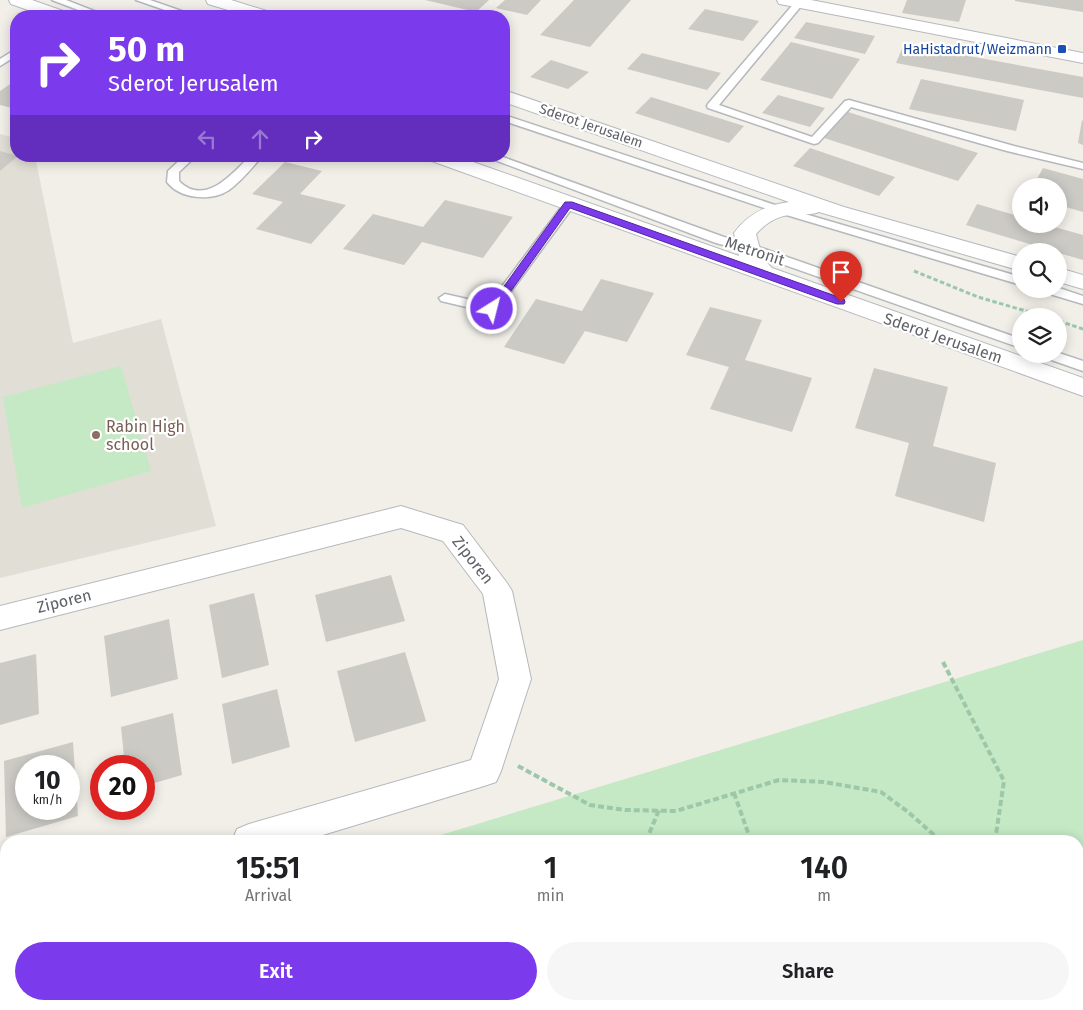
<!DOCTYPE html>
<html lang="en">
<head>
<meta charset="utf-8">
<style>
	:root { --surface:#fff; --page:#f6f6f6; --text:#202124; --muted:#757577; --accent:#7c3aed }
	body { margin:0; font-family:"Fira Sans",sans-serif; background:var(--page); color:var(--text); height:100vh; display:flex; flex-direction:column; font-size:19px; white-space:nowrap }
	* { box-sizing:border-box; margin:0 }
	p { font-size:16px; color:var(--muted) }
	.icon { flex:none; width:28px; height:28px; fill:none; stroke:currentColor; stroke-width:2; stroke-linecap:round; stroke-linejoin:round }
	.map { position:relative; flex:1; overflow:hidden }
	.sheet { position:absolute; left:0px; top:835px; width:1084px; height:175px; display:flex; flex-direction:column; background:var(--surface); border-radius:20px 20px 0 0; box-shadow:0 2px 12px #0003 }
	.sheet>* { flex:none }
	.hud { position:absolute; left:10px; top:10px; width:500px; height:152px; border-radius:20px; box-shadow:0 2px 12px #0003; background:#7c3aed; color:#fff; overflow:hidden }
	.fabs { position:absolute; left:1012px; top:178px; display:grid; gap:10px }
	.fabs a { display:grid; place-items:center; width:55px; height:55px; border-radius:50%; background:var(--surface); box-shadow:0 2px 12px #0003; font-size:25px }
	.speed { position:absolute; left:15px; top:755px; display:flex; gap:10px; font-size:25px; font-weight:700; text-align:center }
	.speed>* { display:grid; place-content:center; width:65px; height:65px; border-radius:50%; background:var(--surface); box-shadow:0 2px 12px #0003; line-height:1 }
	.speed small { font-size:12px; font-weight:400 }
	.speed .limit { border:8px solid #d22; background:#fff; color:#111 }
	.pin { position:absolute; display:grid; place-items:center; width:42px; height:42px; color:#fff; margin:-51px -21px; border-radius:50% 50% 50% 0; rotate:-45deg; box-shadow:0 0 5px #0007 }
	.pin .icon { rotate:45deg }
	.me { position:absolute; width:55px; margin:-28px; rotate:36deg; stroke-linejoin:round; filter:drop-shadow(0 0 4px #0008) }
	.turn { display:flex; align-items:center; gap:18px; height:105px; padding:0 15px; font-size:22px }
	.turn .icon { width:65px; height:65px; stroke-width:2.5 }
	.turn b { display:block; font-size:35px; line-height:42px }
	.lanes { display:flex; align-items:center; height:48px; padding:0 15px; background:#0003; justify-content:center; gap:25px; direction:ltr }
	.lanes .off { opacity:.35 }
	.eta { display:flex; justify-content:space-evenly; align-items:center; height:85px; text-align:center }
	.eta b { font-size:30px; font-weight:600; line-height:35px }
	.action { display:flex; gap:10px; margin-top:auto; padding:10px 15px }
	.action a { flex:1; height:58px; border-radius:30px; background:var(--accent); color:#fff; font-size:20px; font-weight:600; line-height:58px; text-align:center }
	.action a+a { background:var(--page); color:var(--text) }
	.map>svg:first-child { display:block }
	.education { fill:#e1ded6 }
	.green { fill:#c5e8c5 }
	.building { fill:#cccac5; fill-rule:evenodd }
	.lines { fill:none; stroke-linecap:round; stroke-linejoin:round }
	.service-casing { stroke:#b5b8bc; stroke-width:3 }
	.minor-casing { stroke:#b5b8bc; stroke-width:2 }
	.tertiary-casing { stroke:#b5b8bc; stroke-width:2 }
	.secondary-casing { stroke:#b6babf; stroke-width:2 }
	.path-far1 { stroke:#9cc7a9; stroke-width:3; stroke-dasharray:4.5 2.5; stroke-linecap:butt }
	.path { stroke:#9cc7a9; stroke-width:4; stroke-dasharray:6 3; stroke-linecap:butt }
	.service { fill:#fff; fill-rule:evenodd }
	.minor { fill:#fff; fill-rule:evenodd }
	.tertiary { fill:#fff; fill-rule:evenodd }
	.secondary { fill:#fff; fill-rule:evenodd }
	.route { fill:#7c3aed; stroke:#51269a }
	.transit-dot { fill:#1a4fb4; stroke:#fff; stroke-width:2 }
	.education-dot { fill:#8d6e63; stroke:#fff; stroke-width:2 }
	.labels { text-anchor:middle; dominant-baseline:central; stroke-width:4.5; stroke-linejoin:round; paint-order:stroke }
	.far-transit-label { font-size:14px; fill:#164399; stroke:#fff; text-anchor:end }
	.far-street-label { font-size:14px; fill:#5f6368; stroke:#fff }
	.street-label { font-size:16px; fill:#5f6368; stroke:#fff }
	.education-label { font-size:16px; fill:#785e54; stroke:#fff; text-anchor:start }
</style>
</head>
<body>
<div class="map">
<svg width="1083" height="1010" viewBox="0 0 1083 1010">
	<rect width="100%" height="100%" fill="#f1efe8"/>
	<path class="education" d="M0,134l16,4v18h19l38,187 88,-24 55,207 -216,52z"/>
	<path class="green" d="M121,366l30,105 -129,37 -19,-111z
		M1083,640v370h-644l-16,-6h655v-163h-657z"/>
	<path class="building" d="M425,0h64l-13,12z
		M505,0h36l-14,15 -31,-7z
		M574,0h57l-41,47 -50,-12z
		M907,0h59l-7,22 -57,-9z
		M1015,0h68v12l-68,-11z
		M705,9l54,12 -16,20 -55,-12z
		M365,11l16,5h-24z
		M806,22l69,14 -10,18 -71,-16z
		M791,42l69,17 -28,40 -72,-19z
		M904,44l179,33v21l-187,-35z
		M642,53l79,20 -14,17 -80,-21z
		M551,60l38,12 -21,17 -38,-12z
		M921,79l103,21 -8,31 -107,-22z
		M16,80v29l-16,-4v-14z
		M778,95l47,13 -15,19 -48,-14z
		M651,97l93,29 -15,17 -94,-30z
		M848,112l130,41 -20,28 -134,-43z
		M1082,120l1,1v24l-5,-2z
		M810,148l85,29 -16,19 -86,-30z
		M0,151l18,5 -18,15z
		M285,162l37,9 -22,23 46,11 -35,39 -55,-15 27,-27 -31,-8z
		M1043,168l40,11v33l-24,-7v-19h-26z
		M445,200l68,17 -30,41 -61,-16 -18,23 -61,-16 30,-35 50,13z
		M977,204l44,13v7h23l39,11v25l-24,-7v-2h-6l-87,-26z
		M601,279l53,14 -27,49 -42,-11 -21,33 -60,-17 32,-48 46,12z
		M710,307l52,13 -17,40 67,18 -20,54 -82,-23 19,-42 -43,-12z
		M874,368l74,19 -15,59 63,17 -12,59 -89,-26 14,-53 -54,-15z
		M391,575l14,46 -79,21 -11,-47z
		M254,593l15,72 -47,13 -13,-73z
		M169,619l9,60 -67,18 -7,-61z
		M405,652l21,69 -71,21 -18,-71z
		M36,654l3,60 -39,11v-62z
		M277,689l13,58 -58,17 -10,-60z
		M173,713l9,62 -38,11v-20h-19l-4,-39z
		M73,742l5,74 -72,21 -2,-76zM26,766h43v43h-43z"/>
	<g class="lines">
		<g class="service-casing">
			<path id="service" d="M52,0h14l41,16h-13z
				M136,0h14l46,16h-14z
				M799,0l3,1v4l-83,100 93,32 33,-36 4,-1 165,46 69,17v6l-76,-18 -156,-44 -33,36 -4,1 -106,-36 -1,-2 1,-2 88,-103z
				M16,49v7l-16,10v-7z
				M504,115l277,92 240,70v8l-248,-74 -269,-90z
				M184,156h12l-17,16v9c26,26 53,-7 71,-25h12c-9,11 -22,26 -33,34 -18,12 -49,9 -62,-8l1,-11z
				M484,156h16l224,81 26,7 271,95v9l-279,-98 -26,-7z
				M569,201l6,3 -79,108 -4,1 -51,-12 -2,-3 6,-4 44,10 76,-102z
				M1059,288l24,8v8l-40,-12 -2,-3z
				M1059,353l24,8v10l-40,-14 -2,-3z"/>
		</g>
		<g class="minor-casing">
			<path id="minor" d="M401,506l62,19 44,58 5,8 19,88 -30,92 -5,11 -12,4 -181,55h-71l5,-12 12,-5 222,-64 28,-81 -16,-85 -40,-53 -42,-13 -401,102v-24z
				M6,896v36l-6,2v-36z"/>
		</g>
		<g class="tertiary-casing">
			<path id="tertiary" d="M777,0h34l272,53v10l-298,-58 -6,-1z"/>
		</g>
		<g class="secondary-casing">
			<path id="secondary" d="M9,0h23l34,12 3,4h-24l-34,-12z
				M206,0h25l39,12 3,4h-25l-40,-12z
				M504,90l340,117 177,50v14l-202,-59c-7,3 -13,2 -20,2 -17,0 -32,7 -43,20l6,23 10,11 311,110v18l-654,-236 -3,-4h30l283,100 -5,-23c14,-19 32,-28 55,-31l-285,-100z
				M1059,268l24,7v14l-24,-7z"/>
		</g>
		<path class="path-far1" d="M914,271l64,26 65,19
			M1059,321l24,8"/>
		<path class="path" d="M943,662l61,119 -9,60
			M518,766l72,39 35,5 51,1 103,-31 45,2 57,10 27,20 33,29
			M734,793l17,48
			M646,841l13,-31
			M704,1004l9,6
			M809,1004l2,6
			M983,1004v6
			M824,1010l17,-3 5,-3"/>
		<use href="#service" class="service"/>
		<use href="#minor" class="minor"/>
		<use href="#tertiary" class="tertiary"/>
		<use href="#secondary" class="secondary"/>
	</g>
	<path class="route" d="M565,202h7l272,97 1,3 -1,2h-7l-267,-96 -74,104h-7v-5z"/>
	<rect class="transit-dot" x="1057" y="44" width="10" height="10" rx="2.5"/>
	<circle class="education-dot" cx="96" cy="435" r="5"/>
	<g class="labels">
		<g class="far-transit-label">
			<text x="1052" y="49">HaHistadrut/Weizmann</text>
		</g>
		<g class="far-street-label">
			<text transform="translate(591 126) rotate(19)">Sderot Jerusalem</text>
		</g>
		<g class="street-label">
			<text transform="translate(755 251) rotate(18)">Metronit</text>
			<text transform="translate(943 338) rotate(19)">Sderot Jerusalem</text>
			<text transform="translate(473 560) rotate(52)">Ziporen</text>
			<text transform="translate(64 601) rotate(-14)">Ziporen</text>
		</g>
		<g class="education-label">
			<text x="106" y="426">Rabin High<tspan x="106" dy="18">school</tspan></text>
		</g>
	</g>
</svg>
<div class="fabs">
<a><svg class="icon" aria-label="sound" viewBox="0 0 24 24"><path d="M4 9h4l5-4v14l-5-4H4zM17 9q2 3 0 6"/></svg></a>
<a><svg class="icon" aria-label="search" viewBox="0 0 24 24"><circle cx="10" cy="10" r="6"/><path d="M15 15l6 6"/></svg></a>
<a><svg class="icon" aria-label="layers" viewBox="0 0 24 24"><path d="M12 4l9 5-9 5-9-5zM3 14l9 5 9-5"/></svg></a>
</div>
<div class="speed"><div>10<small>km/h</small></div><div class="limit">20</div></div>
<div class="pin" style="left:841px;top:302px;background:#d93025"><svg class="icon" aria-label="arrive" viewBox="0 0 24 24"><path d="M6 21V4h12l-3 4 3 4H6"/></svg></div>
<svg class="me" style="left:492px;top:309px" viewBox="-20 -20 40 40"><circle r="17" fill="#7c3aed" stroke="#fff" stroke-width="3"/><path d="M0-11L8 9 0 5-8 9z" fill="#fff"/></svg>
<div class="hud">
<div class="turn"><svg class="icon" aria-label="right" viewBox="0 0 24 24"><path d="M7 20v-9h11M14 6l5 5-5 5"/></svg><div><b>50 m</b>Sderot Jerusalem</div></div>
<div class="lanes"><svg class="icon off" aria-label="left" viewBox="0 0 24 24"><path d="M17 20v-9H6M10 6l-5 5 5 5"/></svg><svg class="icon off" aria-label="ahead" viewBox="0 0 24 24"><path d="M12 20V5M6 11l6-6 6 6"/></svg><svg class="icon" aria-label="right" viewBox="0 0 24 24"><path d="M7 20v-9h11M14 6l5 5-5 5"/></svg></div>
</div>
<section class="sheet">
<div class="eta">
<div><b>15:51</b><p>Arrival</p></div>
<div><b>1</b><p>min</p></div>
<div><b>140</b><p>m</p></div>
</div>
<div class="action"><a>Exit</a><a>Share</a></div>
</section>
</div>
</body>
</html>
